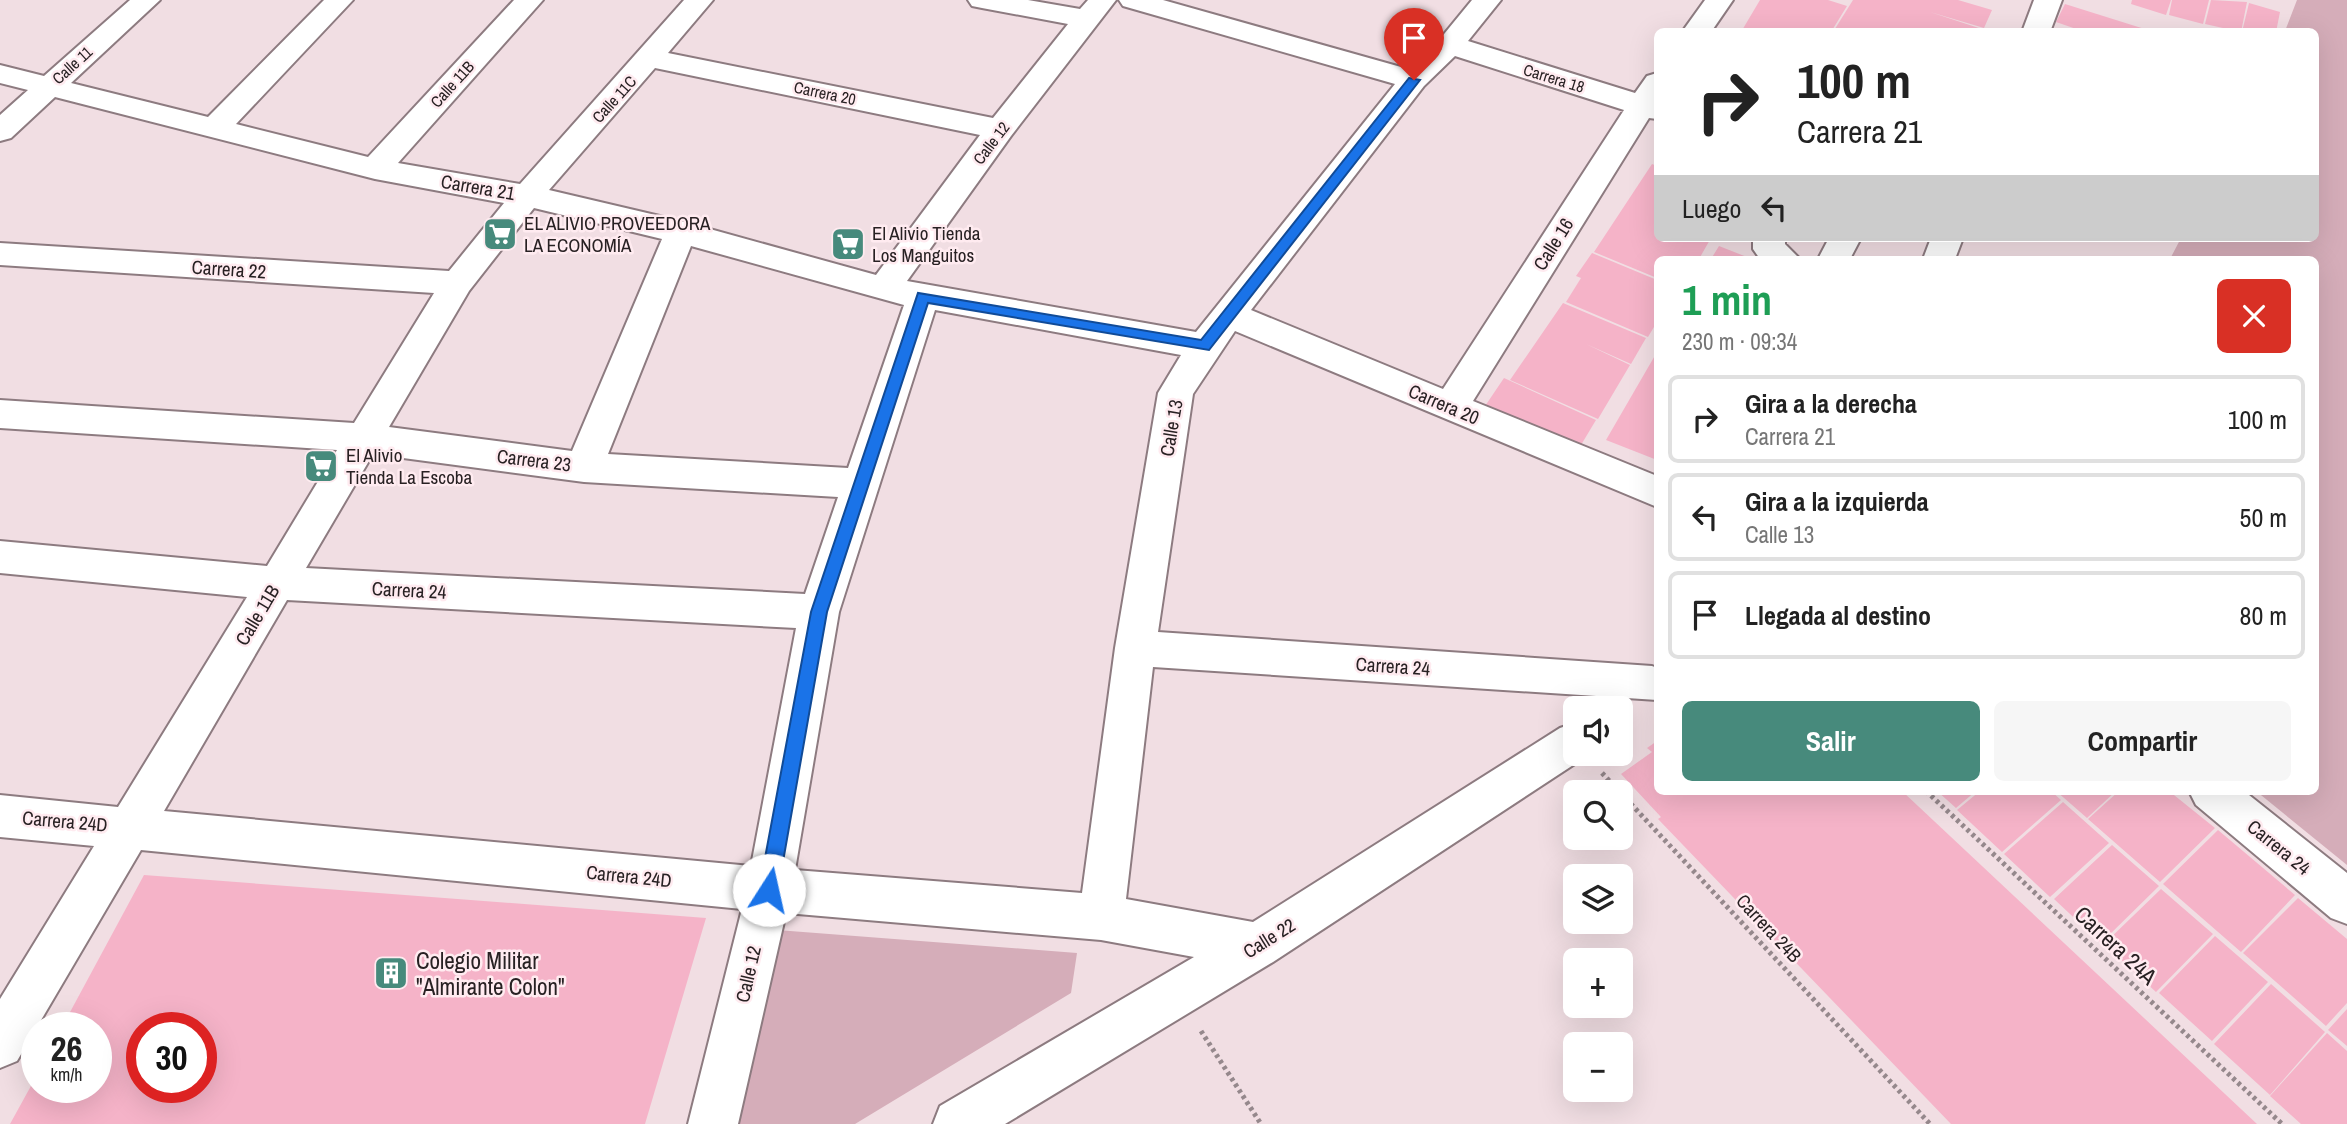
<!DOCTYPE html>
<html lang="es">
<head>
<meta charset="utf-8">
<style>
	:root { --surface:#fff; --page:#f6f6f6; --text:#222; --muted:#767676; --line:#e0e0e0; --accent:#478a7c }
	body { margin:0; font-family:"Archivo Narrow",sans-serif; background:var(--page); color:var(--text); height:100vh; display:flex; flex-direction:column; font-size:26px; white-space:nowrap }
	* { box-sizing:border-box; margin:0 }
	p { font-size:23px; color:var(--muted) }
	.icon { flex:none; width:38px; height:38px; fill:none; stroke:currentColor; stroke-width:2; stroke-linecap:round; stroke-linejoin:round }
	.map { position:relative; flex:1; overflow:hidden }
	.side { position:absolute; left:1654px; top:256px; width:665px; height:539px; display:flex; flex-direction:column; background:var(--surface); border-radius:10px; box-shadow:0 7px 28px #0002 }
	.side>* { flex:none }
	.top-card { position:absolute; left:1654px; top:28px; width:665px; height:214px; border-radius:10px; box-shadow:0 7px 28px #0002; background:#fff; color:var(--text); overflow:hidden }
	.tools { position:absolute; left:1563px; top:696px; display:grid; gap:14px }
	.tools a { display:grid; place-items:center; width:70px; height:70px; border-radius:10px; background:var(--surface); box-shadow:0 7px 28px #0002; font-size:35px }
	.speed { position:absolute; left:21px; top:1012px; display:flex; gap:14px; font-size:35px; font-weight:700; text-align:center }
	.speed>* { display:grid; place-content:center; width:91px; height:91px; border-radius:50%; background:var(--surface); box-shadow:0 7px 28px #0002; line-height:1 }
	.speed small { font-size:18px; font-weight:400 }
	.speed .limit { border:10px solid #d22; background:#fff; color:#111 }
	.pin { position:absolute; display:grid; place-items:center; width:60px; height:60px; color:#fff; margin:-72px -30px; border-radius:50% 50% 50% 0; rotate:-45deg; box-shadow:0 0 7px #0007 }
	.pin .icon { rotate:45deg }
	.me { position:absolute; width:77px; margin:-38px; rotate:10deg; stroke-linejoin:round; filter:drop-shadow(0 0 5px #0008) }
	.turn { display:flex; align-items:center; gap:24px; height:147px; padding:0 28px; font-size:32px }
	.turn .icon { width:91px; height:91px; stroke-width:2.5 }
	.turn b { display:block; font-size:49px; line-height:60px }
	.then { display:flex; align-items:center; height:66px; padding:0 28px; background:#0003; gap:14px; font-size:26px }
	.round { display:grid; place-items:center; flex:none; width:74px; height:74px; border-radius:10px; background:var(--page) }
	.head { display:flex; align-items:center; justify-content:space-between; height:119px; padding:0 28px }
	h1 { font-size:42px; font-weight:800; line-height:52px; color:#1e9e55 }
	.action { display:flex; gap:14px; margin-top:auto; padding:14px 28px }
	.action a { flex:1; height:80px; border-radius:10px; background:var(--accent); color:#fff; font-size:28px; font-weight:800; line-height:80px; text-align:center }
	.action a+a { background:var(--page); color:var(--text) }
	ul { padding:0; list-style:none }
	li { display:flex; align-items:center; gap:21px; height:88px; margin:0 14px 10px; padding:0 14px; border:4px solid var(--line); border-radius:10px }
	li div { flex:1 }
	li b { display:block; font-size:26px }
	li em { font-style:normal }
	.map>svg:first-child { display:block }
	.green { fill:#d5adb9 }
	.building { fill:#f5b3c8; fill-rule:evenodd }
	.lines { fill:none; stroke-linecap:round; stroke-linejoin:round }
	.minor-casing { stroke:#8d7b80; stroke-width:4 }
	.path { stroke:#95888c; stroke-width:5; stroke-dasharray:3.5 3.5; stroke-linecap:butt }
	.minor { fill:#fff; fill-rule:evenodd }
	.route { fill:#1a73e8; stroke:#114b97; stroke-width:2 }
	.labels { text-anchor:middle; dominant-baseline:central; stroke-width:5; stroke-linejoin:round; paint-order:stroke }
	.far-street-label { font-size:16px; fill:#282123; stroke:#ffebf0 }
	.street-label { font-size:19px; fill:#282123; stroke:#ffebf0 }
	.poi-label { font-size:19px; fill:#282123; stroke:#ffebf0; text-anchor:start }
	.near-street-label { font-size:23px; fill:#282123; stroke:#ffebf0 }
	.near-poi-label { font-size:23px; fill:#282123; stroke:#ffebf0; text-anchor:start }
</style>
</head>
<body>
<div class="map">
<svg width="2347" height="1124" viewBox="0 0 2347 1124">
	<rect width="100%" height="100%" fill="#f1dee3"/>
	<path class="green" d="M2297,0h50v865l-91,-74h59v-532h-145l11,-21h134v-206l-30,-1z
		M777,930l300,23 -6,40 -216,131h-127z"/>
	<path class="building" d="M1760,0h68l19,6 -16,26h-90z
		M1853,0h105l34,10 -8,18 -54,-16 61,20h-158z
		M2132,0h39l-5,15 -35,-11z
		M2172,0h37l-6,24 -34,-9z
		M2211,0l36,2 -6,30 -36,-8z
		M2249,3l31,9 -4,20h-34z
		M2065,4l86,27v1h-66l-29,-10z
		M1652,164l5,2v72h54l-12,21h-42v19l-63,-26z
		M1719,246l33,13h-41z
		M1592,253l65,27v42l-9,15 -82,-35 15,-24 -5,-2z
		M1563,303l83,35 -15,26 -45,-20 44,21 -32,54 -88,-39z
		M1657,352v108l-51,-20z
		M1504,378l92,42 -21,35 -94,-43z
		M1657,741v50h245l355,333h-306l-293,-305 3,-2 -40,-43 31,-22 -5,-4z
		M1937,791h39l-20,17z
		M1980,791h71l10,9 -59,52 -45,-42z
		M2056,791h60l-29,27z
		M2119,791h50l46,37 -55,54 -72,-63z
		M2063,802l46,41 -59,54 -46,-43z
		M2218,830l77,65 -54,57 -78,-68z
		M2112,845l47,41 -58,57 -47,-44z
		M144,875l562,43 -61,206h-635l27,-49v12h59v-60h-34zM142,1027h59v60h-59z
		M2161,889l52,45 -57,58 -52,-48z
		M2298,898l49,41v64l-21,23 -83,-73z
		M2215,936l53,46 -56,59 -53,-48z
		M2271,984l54,48 -55,63 -56,-51z
		M2347,1009v37l-19,-16z
		M2327,1033l20,18v73h-46l-31,-28z"/>
	<g class="lines">
		<g class="minor-casing">
			<path id="minor" d="M130,0h30l-89,83 137,34 116,-117h29l-117,124 132,33 146,-157h29l-145,163 122,21 164,-184h29l-45,53 325,65 75,-94 -86,-16 -10,-2 -4,-6h60l52,9 8,-9h28l-105,136 -104,145 289,51 199,-248 -272,-78 -4,-6h44l245,69 32,-30 32,-39h29l-33,41 167,52 12,-17 10,-3v46l-8,-1 -176,283 184,75v31l-422,-176 -42,63 -35,238 494,34 5,2v32l-504,-33 -27,232 127,23 307,-194 15,-5v31h15l-317,208 -268,162h-72l7,-18 254,-149 -93,-17 -315,-27 -48,211h-50l54,-215 -601,-59 -124,211 -17,7v-69l94,-153 -94,-9v-42l118,12 129,-210 -247,-24v-32l267,25 70,-116 -337,-22v-28l354,23 80,-130 -434,-28v-22l449,28 55,-68 -129,-24 -320,-82 -44,41 -11,3v-26l28,-25 -28,-7v-18l44,11zM1455,56l169,54 -181,279 -192,-79 173,-224zM655,68l325,67 -104,140 -195,-54 -132,-31zM534,208l128,31 -90,212 -183,-24 80,-136zM691,246l213,59 -56,163 -240,-14zM935,310l246,45 -23,38 -43,255 -33,245 -287,-23 44,-258zM373,454l211,28 254,15 -33,97 -499,-26zM287,600l509,28 -45,238 -587,-55z
				M1705,0h28l-22,32h-29z
				M2034,0h28l-12,32h-28z
				M1753,238h32v6l15,15h-40l-7,-10z
				M1829,238h32l-11,21h-32z
				M1931,238h32l-8,21h-32z
				M2189,791h55l103,82v51l-16,-6 -135,-113z"/>
		</g>
		<path class="path" d="M1602,773l328,351
			M1926,791l356,333
			M1201,1031l60,93"/>
		<use href="#minor" class="minor"/>
	</g>
	<path class="route" d="M1409,78l11,2 -211,270 -281,-47 -101,309 -49,278 -3,6 -6,3 -7,-3 -3,-6 52,-278 107,-319 283,47z"/>
	<defs>
		<g id="supermarket-square" transform="scale(1.75)"><rect x="-9" y="-9" width="18" height="18" rx="4" fill="#478a7c" stroke="#ffebf0"/><path d="M-6-5.5h2.5l.6 2H6L4.5 2H-2.5L-4.4-4H-6ZM-1.5 3.2a1.3 1.3 0 1 0 .1 0ZM3 3.2a1.3 1.3 0 1 0 .1 0Z" fill="#fff"/></g>
		<g id="building-square" transform="scale(1.75)"><rect x="-9" y="-9" width="18" height="18" rx="4" fill="#478a7c" stroke="#ffebf0"/><path d="M-4-6H4V6H1V3H-1V6H-4ZM-2.5-4.3h1.7v1.8h-1.7ZM.8-4.3h1.7v1.8H.8ZM-2.5-1h1.7V.8h-1.7ZM.8-1h1.7V.8H.8Z" fill="#fff"/></g>
	</defs>
	<g fill-rule="evenodd">
		<use href="#supermarket-square" x="500" y="234"/>
		<use href="#supermarket-square" x="848" y="244"/>
		<use href="#supermarket-square" x="321" y="466"/>
		<use href="#building-square" x="391" y="973"/>
	</g>
	<g class="labels">
		<g class="far-street-label">
			<text transform="translate(72 65) rotate(-42)">Calle 11</text>
			<text transform="translate(1554 78) rotate(17)">Carrera 18</text>
			<text transform="translate(452 84) rotate(-48)">Calle 11B</text>
			<text transform="translate(825 93) rotate(12)">Carrera 20</text>
			<text transform="translate(614 99) rotate(-48)">Calle 11C</text>
			<text transform="translate(991 143) rotate(-53)">Calle 12</text>
		</g>
		<g class="street-label">
			<text transform="translate(478 187) rotate(10)">Carrera 21</text>
			<text transform="translate(1553 244) rotate(-58)">Calle 16</text>
			<text transform="translate(229 269) rotate(4)">Carrera 22</text>
			<text transform="translate(1444 404) rotate(23)">Carrera 20</text>
			<text transform="translate(1171 428) rotate(-80)">Calle 13</text>
			<text transform="translate(534 460) rotate(7)">Carrera 23</text>
			<text transform="translate(409 590) rotate(3)">Carrera 24</text>
			<text transform="translate(257 615) rotate(-59)">Calle 11B</text>
			<text transform="translate(1393 666) rotate(4)">Carrera 24</text>
			<text transform="translate(65 821) rotate(5)">Carrera 24D</text>
			<text transform="translate(2279 847) rotate(39)">Carrera 24</text>
			<text transform="translate(629 876) rotate(6)">Carrera 24D</text>
			<text transform="translate(1769 928) rotate(47)">Carrera 24B</text>
			<text transform="translate(1269 938) rotate(-32)">Calle 22</text>
			<text transform="translate(748 974) rotate(-77)">Calle 12</text>
		</g>
		<g class="poi-label">
			<text x="524" y="223">EL ALIVIO PROVEEDORA<tspan x="524" dy="22">LA ECONOMÍA</tspan></text>
			<text x="872" y="233">El Alivio Tienda<tspan x="872" dy="22">Los Manguitos</tspan></text>
			<text x="346" y="455">El Alivio<tspan x="346" dy="22">Tienda La Escoba</tspan></text>
		</g>
		<g class="near-street-label">
			<text transform="translate(2116 945) rotate(43)">Carrera 24A</text>
		</g>
		<g class="near-poi-label">
			<text x="416" y="960">Colegio Militar<tspan x="416" dy="26">"Almirante Colon"</tspan></text>
		</g>
	</g>
</svg>
<div class="tools">
<a><svg class="icon" aria-label="sound" viewBox="0 0 24 24"><path d="M4 9h4l5-4v14l-5-4H4zM17 9q2 3 0 6"/></svg></a>
<a><svg class="icon" aria-label="search" viewBox="0 0 24 24"><circle cx="10" cy="10" r="6"/><path d="M15 15l6 6"/></svg></a>
<a><svg class="icon" aria-label="layers" viewBox="0 0 24 24"><path d="M12 4l9 5-9 5-9-5zM3 14l9 5 9-5"/></svg></a>
<a>+</a>
<a>−</a>
</div>
<div class="speed"><div>26<small>km/h</small></div><div class="limit">30</div></div>
<div class="pin" style="left:1414px;top:80px;background:#d93025"><svg class="icon" aria-label="arrive" viewBox="0 0 24 24"><path d="M6 21V4h12l-3 4 3 4H6"/></svg></div>
<svg class="me" style="left:769px;top:890px" viewBox="-20 -20 40 40"><circle r="19" fill="#fff"/><path d="M0-13L10 11 0 6-10 11z" fill="#1a73e8"/></svg>
<div class="top-card">
<div class="turn"><svg class="icon" aria-label="right" viewBox="0 0 24 24"><path d="M7 20v-9h11M14 6l5 5-5 5"/></svg><div><b>100 m</b>Carrera 21</div></div>
<div class="then">Luego<svg class="icon" aria-label="left" viewBox="0 0 24 24"><path d="M17 20v-9H6M10 6l-5 5 5 5"/></svg></div>
</div>
<section class="side">
<div class="head"><div><h1>1 min</h1><p>230 m · 09:34</p></div><a class="round" style="background:#d93025;color:#fff"><svg class="icon" aria-label="close" viewBox="0 0 24 24"><path d="M6 6l12 12M18 6L6 18"/></svg></a></div>
<ul>
<li><svg class="icon" aria-label="right" viewBox="0 0 24 24"><path d="M7 20v-9h11M14 6l5 5-5 5"/></svg><div><b>Gira a la derecha</b><p>Carrera 21</p></div><em>100 m</em></li>
<li><svg class="icon" aria-label="left" viewBox="0 0 24 24"><path d="M17 20v-9H6M10 6l-5 5 5 5"/></svg><div><b>Gira a la izquierda</b><p>Calle 13</p></div><em>50 m</em></li>
<li><svg class="icon" aria-label="arrive" viewBox="0 0 24 24"><path d="M6 21V4h12l-3 4 3 4H6"/></svg><div><b>Llegada al destino</b></div><em>80 m</em></li>
</ul>
<div class="action"><a>Salir</a><a>Compartir</a></div>
</section>
</div>
</body>
</html>
